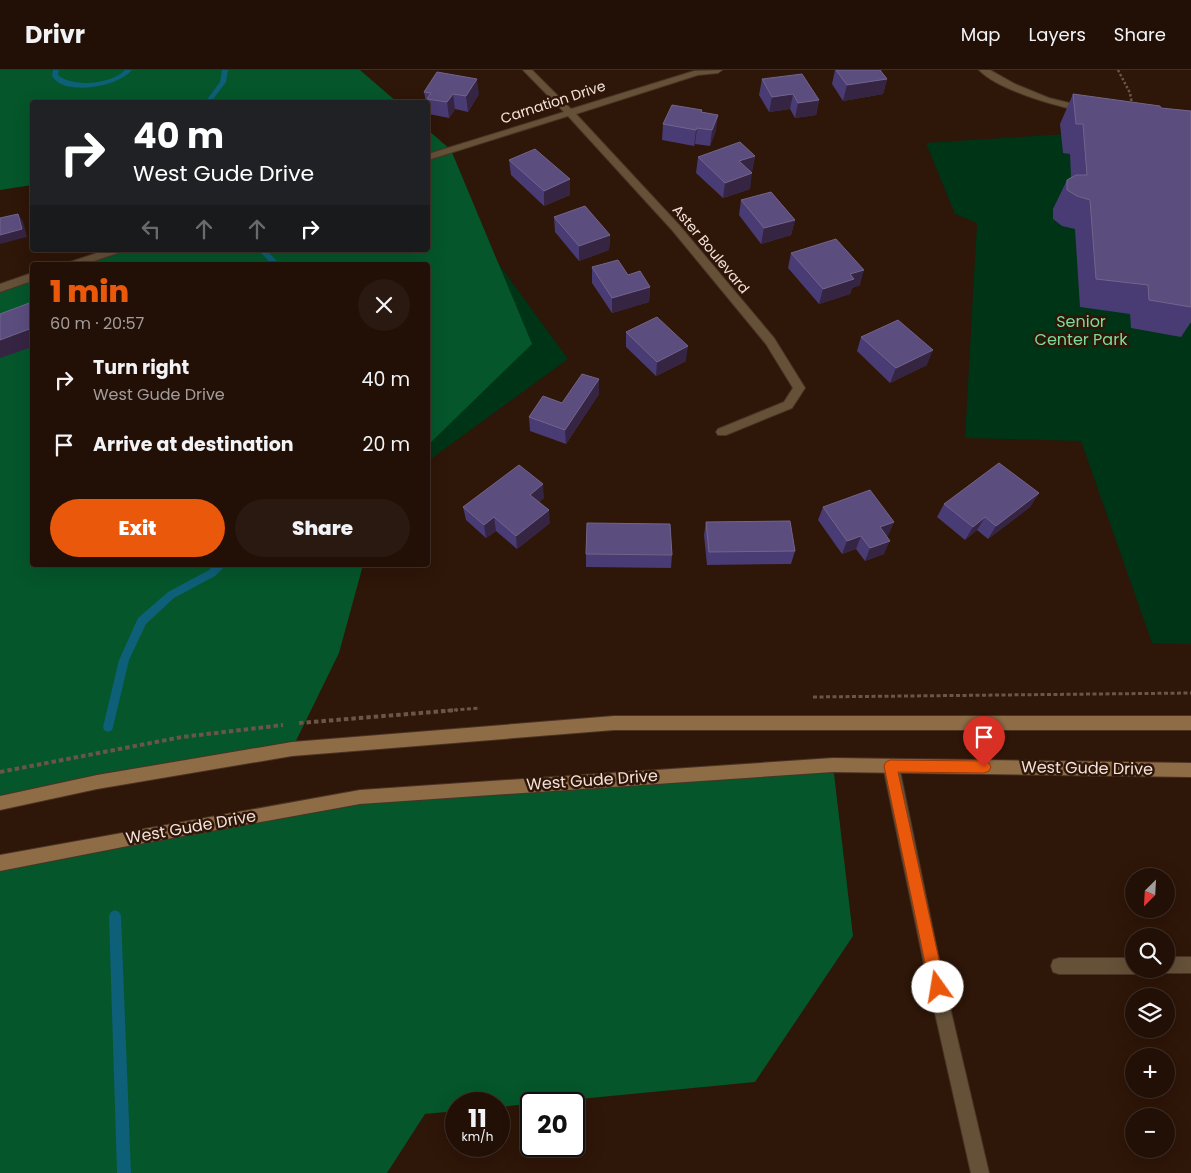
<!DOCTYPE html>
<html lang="en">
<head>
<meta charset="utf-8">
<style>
	:root { --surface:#221006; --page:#2a1910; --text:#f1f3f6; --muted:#a29d9b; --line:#3f3028; --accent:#ea580c }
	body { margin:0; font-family:Poppins,sans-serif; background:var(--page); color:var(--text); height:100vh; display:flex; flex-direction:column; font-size:19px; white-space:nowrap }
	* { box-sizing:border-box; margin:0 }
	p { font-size:16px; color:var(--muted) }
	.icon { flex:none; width:28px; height:28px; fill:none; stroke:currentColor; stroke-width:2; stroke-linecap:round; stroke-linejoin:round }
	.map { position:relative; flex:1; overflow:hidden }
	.drawer { position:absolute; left:30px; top:192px; width:400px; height:305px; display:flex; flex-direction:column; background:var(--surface); border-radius:5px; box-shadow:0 5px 20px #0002,0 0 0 1px var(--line) }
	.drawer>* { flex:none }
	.guide { position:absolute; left:30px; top:30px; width:400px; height:152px; border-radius:5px; box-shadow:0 5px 20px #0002,0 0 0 1px var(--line); background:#202124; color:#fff; overflow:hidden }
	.needle { width:32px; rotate:204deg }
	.buttons { position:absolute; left:1125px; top:798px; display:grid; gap:10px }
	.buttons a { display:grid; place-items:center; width:50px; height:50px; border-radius:50%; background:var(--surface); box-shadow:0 5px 20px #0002,0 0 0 1px var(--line); font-size:25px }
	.speed { position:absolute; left:445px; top:1022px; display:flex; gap:10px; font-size:25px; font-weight:700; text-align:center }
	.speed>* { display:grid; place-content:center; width:65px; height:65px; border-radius:50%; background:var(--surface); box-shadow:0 5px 20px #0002,0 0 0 1px var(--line); line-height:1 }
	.speed small { font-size:12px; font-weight:400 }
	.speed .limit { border:2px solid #111; border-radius:8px; background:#fff; color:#111 }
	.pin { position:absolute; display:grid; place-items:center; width:42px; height:42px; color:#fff; margin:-51px -21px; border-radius:50% 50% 50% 0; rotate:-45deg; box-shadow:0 0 5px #0007 }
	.pin .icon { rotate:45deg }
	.me { position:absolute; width:55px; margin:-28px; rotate:347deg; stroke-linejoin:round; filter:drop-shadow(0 0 4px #0008) }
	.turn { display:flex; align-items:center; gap:18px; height:105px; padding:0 20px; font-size:22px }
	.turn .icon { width:65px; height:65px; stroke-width:2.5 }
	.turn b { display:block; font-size:35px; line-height:42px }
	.lanes { display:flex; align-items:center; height:48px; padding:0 20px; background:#0003; justify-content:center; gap:25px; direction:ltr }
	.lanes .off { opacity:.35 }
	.round { display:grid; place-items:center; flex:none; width:52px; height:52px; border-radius:26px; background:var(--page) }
	.summary { display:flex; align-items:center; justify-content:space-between; height:85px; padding:0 20px }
	h1 { font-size:30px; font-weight:800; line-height:38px; color:var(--accent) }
	.action { display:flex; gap:10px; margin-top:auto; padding:10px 20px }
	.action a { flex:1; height:58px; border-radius:30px; background:var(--accent); color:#fff; font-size:20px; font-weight:800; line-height:58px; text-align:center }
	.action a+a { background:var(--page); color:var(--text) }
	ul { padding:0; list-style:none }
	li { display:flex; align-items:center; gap:15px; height:65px; padding:0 20px }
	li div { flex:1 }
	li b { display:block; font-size:19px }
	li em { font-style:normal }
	header { display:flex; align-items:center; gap:30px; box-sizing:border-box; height:70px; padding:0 25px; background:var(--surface); border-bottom:1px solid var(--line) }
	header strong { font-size:24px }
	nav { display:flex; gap:28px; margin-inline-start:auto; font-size:18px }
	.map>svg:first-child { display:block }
	.green { fill:#003416 }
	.forest { fill:#05562b }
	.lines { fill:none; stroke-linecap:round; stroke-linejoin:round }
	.stream { fill:#0e5f78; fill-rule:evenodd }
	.service-casing { stroke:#4a3325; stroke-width:2 }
	.minor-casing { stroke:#4a3325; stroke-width:2 }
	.secondary-casing { stroke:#4a3325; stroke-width:2 }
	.path-far2 { stroke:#6b5548; stroke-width:2.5; stroke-dasharray:2.5 2; stroke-linecap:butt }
	.path-far1 { stroke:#6b5548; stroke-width:3; stroke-dasharray:4 2.5; stroke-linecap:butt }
	.path { stroke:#6b5548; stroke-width:4; stroke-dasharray:4.5 3; stroke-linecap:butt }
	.service { fill:#655038; fill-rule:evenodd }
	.minor { fill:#655038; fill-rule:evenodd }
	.secondary { fill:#8e6c46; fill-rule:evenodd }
	.wall { fill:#493b73 }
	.shaded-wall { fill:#362443 }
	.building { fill:#5b4d7e; stroke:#73648c }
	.route { fill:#ea580c; stroke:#983908 }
	.labels { text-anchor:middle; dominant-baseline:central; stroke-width:5; stroke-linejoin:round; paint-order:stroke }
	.far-street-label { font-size:14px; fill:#f4e2da; stroke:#2e1608 }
	.park-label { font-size:16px; fill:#7cdc99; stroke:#2e1608 }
	.street-label { font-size:16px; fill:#f4e2da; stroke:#2e1608 }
</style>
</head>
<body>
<header>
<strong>Drivr</strong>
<nav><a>Map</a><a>Layers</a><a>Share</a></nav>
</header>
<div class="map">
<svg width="1191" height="1103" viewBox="0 0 1191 1103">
	<rect width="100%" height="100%" fill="#2e1608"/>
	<path class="green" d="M1191,56v518l-39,-1 -71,-202 -116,-3 12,-215 -22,-9 -29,-71z
		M430,100l138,189 -140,102v-196h-292l44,-15h248v-79z"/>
	<path class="forest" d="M0,0h360l37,32h-365v83l-32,5z
		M428,60l23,20 81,194 -104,101v-180h-357l32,-11 -15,-4h340z
		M32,207v288h331l-24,88 -47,96 -292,54v-515z
		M833,695l20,171 -98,146 -256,25v-3h-43v7l-31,3 -38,59h-387v-310l360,-66z"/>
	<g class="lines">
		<path class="stream" d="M53,0h6l-1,5c15,13 54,9 67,-5h7c-12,15 -53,23 -71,14 -4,-2 -7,-5 -9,-8z
			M222,0h6l-2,12 -15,20h-6l15,-20z
			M258,180h8l15,15h-8z
			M214,495h12l-11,11 -41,22 -28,26 -17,36 -16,67 -1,3 -4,2 -4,-2 -1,-3 16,-67 19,-42 30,-26 41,-22z
			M115,840l4,2 2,4 10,257h-14l-8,-257 2,-4z"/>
		<g class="service-casing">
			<path id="service" d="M979,0h11l25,14 34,14 41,10 2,2 -5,3c-31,-8 -86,-21 -108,-43z
				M891,689l5,2 3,5 42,203 48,204h-18l-46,-204 -42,-203 3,-5z
				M1166,887h25v16h-25l-6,-2 -1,-2h7z
				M1059,888h75v11h7l-1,3 -6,2h-75l-6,-2 -2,-6 2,-6z"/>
		</g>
		<g class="minor-casing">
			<path id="minor" d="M523,0h9l39,39 123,-38 28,-1 -4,3 -20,2 -122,39 104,112 94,112 31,50 -13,20 -66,27h-8l-2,-3 2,-3 66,-27 9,-14 -27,-44 -94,-114 -104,-114 -140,44v-6l136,-42z
				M106,180h16l-1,2 -39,13h-16l1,-2z
				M32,203v8l-32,11v-8z"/>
		</g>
		<g class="secondary-casing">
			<path id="secondary" d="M614,646h577v14h-577l-322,26 -195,33 -97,21v-14l97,-21 195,-33z
				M833,688l358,5v14l-358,-5 -473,32 -232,42 -128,25v-16l360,-65z"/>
		</g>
		<path class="path-far2" d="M1118,0l12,23 2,11"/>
		<path class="path-far1" d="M813,627l378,-4
			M441,641l39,-3"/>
		<path class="path" d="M299,653l158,-13
			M0,702l182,-35 101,-12"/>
		<use href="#service" class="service"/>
		<use href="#minor" class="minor"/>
		<use href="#secondary" class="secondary"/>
	</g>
	<path class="wall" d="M835,0h45l7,9 -4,15 -40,7 -11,-17z
		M762,9l57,21 -3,15 -21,3 -5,-9 -21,3 -10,-17z
		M424,22l55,2 -11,18 -13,-3 -6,9 -20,-4 -1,-6v-6h-2z
		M1073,24l88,14 30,3v211l-10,15 -50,-9 -1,-14 -50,-7 -5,-78 -13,-3 -9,-7v-10l14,-29 4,-3 -1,-23 -7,-1 -3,-29z
		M702,40v2l14,18 -6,16 -15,-2 -1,2 -32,-6 1,-16z
		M755,86l-3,15 -1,1 -1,17 -27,9 -27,-25 2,-16z
		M509,90l61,19v16l-26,11 -33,-31z
		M741,130l54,20 -4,15 -30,9 -22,-29z
		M554,147l56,18 -1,15 -30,11 -24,-29z
		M791,183l69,32 -8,3 -2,6 -31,10 -31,-36z
		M592,197l36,8 22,12 -1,15 -37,11 -20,-30z
		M626,262l60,29 -30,15 -30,-29z
		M861,267l66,28 -37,18 -33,-32z
		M599,309v15l-33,50 -36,-13 -1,-14 33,-14z
		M1039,423l-9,14 -42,32 -11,-9 -12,10 -28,-23 7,-13z
		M544,428l-5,4 11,21 -33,26 -21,-18 -10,7 -20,-18 -3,-13z
		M823,437l71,15 -6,13 -2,1 -2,18 -19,7 -9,-12 -14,5 -24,-34z
		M706,452l89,29 -4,13 -84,1 -3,-30z
		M586,484l86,1 -1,13 -85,-1z"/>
	<path class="shaded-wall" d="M477,9l2,15 -11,18 -2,-16z
		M887,9l-4,15 -40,7 4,-16z
		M453,24l2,15 -6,9 -2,-16z
		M793,24l-3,15 -21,3 3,-15z
		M819,30l-3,15 -21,3 3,-15z
		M718,45l-2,15 -6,16 2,-16z
		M697,58l-2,16 -1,2 2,-16z
		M755,86l-3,15 -15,6 2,-16z
		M752,103l-2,16 -27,9 2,-15z
		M570,109v16l-26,11v-15z
		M18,144l5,7 4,16 -27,7v-9z
		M795,150l-4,15 -30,9 3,-16z
		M610,165l-1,15 -30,11v-15z
		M864,200l-4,15 -8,3 -2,6 -31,10 4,-15 27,-15z
		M650,217l-1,15 -37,11v-15z
		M32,258v19l-32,11v-18z
		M688,276l-2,15 -30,15 1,-14z
		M933,280l-6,15 -37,18 6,-15z
		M599,309v15l-33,50 -1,-14z
		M543,414l1,14 -13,10 -1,-13z
		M1039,423l-9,14 -42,32 8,-13z
		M549,440l1,13 -33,26 -1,-13z
		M494,447l2,14 -10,7 -2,-13z
		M985,447l-8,13 -12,10 8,-13z
		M894,452l-6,13 -14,6 6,-14z
		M861,466l-5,13 -14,5 5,-13z
		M890,471l-6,13 -19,7 5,-13z"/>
	<path class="building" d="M836,0h44l7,9 -40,6z
		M437,2l40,7 -11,17 -13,-2 -6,8 -20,-3 4,-6 -7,-1z
		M802,4l17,26 -21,3 -5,-9 -21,3 -10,-18z
		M1073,24l87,12 1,2 30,3v196l-42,-7 -1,-15 -52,-6 -6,-79 -13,-4 -10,-6v-10l9,-5h11l-4,-51h-7z
		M672,35l30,5 -1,2 17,3 -6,15 -15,-2 -1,2 -33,-6z
		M740,72l15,14 -16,5 13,12 -27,10 -27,-26z
		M535,79l35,30 -26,12 -35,-31z
		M771,122l24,28 -31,8 -23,-28z
		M585,136l25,29 -31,11 -25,-29z
		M18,144l4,15 -22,6v-17z
		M836,169l28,31 -14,4 4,5 -31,10 -32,-36z
		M618,190l10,15 12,-4 10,16 -38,11 -20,-31z
		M32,232v26l-32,12v-26z
		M657,247l31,29 -31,16 -31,-30z
		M898,250l35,30 -37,18 -35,-31z
		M582,304l17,5 -34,51 -36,-13 14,-21 19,7z
		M999,393l40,30 -43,33 -11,-9 -12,10 -29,-23z
		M519,395l24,19 -13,11 19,15 -33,26 -22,-19 -10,8 -21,-18z
		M870,420l24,32 -14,5 10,14 -20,7 -9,-12 -14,5 -24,-34z
		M790,451l5,30 -86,1 -3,-30z
		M587,453l83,1 2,31 -86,-1z"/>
	<path class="route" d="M890,690l94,1 5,2 2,4 -2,4 -5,2 -86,-1 47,215 -3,5 -4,2 -5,-2 -3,-5 -46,-221 2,-4z"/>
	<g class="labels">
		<g class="far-street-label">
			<text transform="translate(553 32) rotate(-18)">Carnation Drive</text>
			<text transform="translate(711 179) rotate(50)">Aster Boulevard</text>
		</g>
		<g class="park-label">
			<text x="1081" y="251">Senior<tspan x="1081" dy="18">Center Park</tspan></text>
		</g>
		<g class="street-label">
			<text transform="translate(1087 698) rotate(1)">West Gude Drive</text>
			<text transform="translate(592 710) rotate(-4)">West Gude Drive</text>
			<text transform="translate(191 757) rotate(-10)">West Gude Drive</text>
		</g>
	</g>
</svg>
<div class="buttons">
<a><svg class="needle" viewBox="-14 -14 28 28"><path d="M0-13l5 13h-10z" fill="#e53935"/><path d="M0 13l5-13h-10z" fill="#a29d9b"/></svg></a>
<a><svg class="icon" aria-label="search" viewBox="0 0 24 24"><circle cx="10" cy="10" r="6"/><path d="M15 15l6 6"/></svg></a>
<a><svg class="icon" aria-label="layers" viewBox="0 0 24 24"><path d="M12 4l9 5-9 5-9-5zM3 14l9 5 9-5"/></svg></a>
<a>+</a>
<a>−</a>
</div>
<div class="speed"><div>11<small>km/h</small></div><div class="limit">20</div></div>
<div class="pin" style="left:984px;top:697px;background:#d93025"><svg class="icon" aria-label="arrive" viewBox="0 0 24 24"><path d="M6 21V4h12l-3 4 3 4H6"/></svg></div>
<svg class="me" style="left:938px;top:917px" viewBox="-20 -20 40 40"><circle r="19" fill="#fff"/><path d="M0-13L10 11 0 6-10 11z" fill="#ea580c"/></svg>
<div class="guide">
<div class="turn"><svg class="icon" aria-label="right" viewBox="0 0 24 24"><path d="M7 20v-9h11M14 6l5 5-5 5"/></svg><div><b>40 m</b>West Gude Drive</div></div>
<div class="lanes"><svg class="icon off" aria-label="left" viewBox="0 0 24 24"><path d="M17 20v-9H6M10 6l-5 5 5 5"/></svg><svg class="icon off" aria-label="ahead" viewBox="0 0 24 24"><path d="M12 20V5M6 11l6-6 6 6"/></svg><svg class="icon off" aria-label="ahead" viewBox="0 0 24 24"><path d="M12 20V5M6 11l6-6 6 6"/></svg><svg class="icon" aria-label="right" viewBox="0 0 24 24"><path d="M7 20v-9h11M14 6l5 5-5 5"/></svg></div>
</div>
<section class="drawer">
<div class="summary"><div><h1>1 min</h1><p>60 m · 20:57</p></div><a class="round"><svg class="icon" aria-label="close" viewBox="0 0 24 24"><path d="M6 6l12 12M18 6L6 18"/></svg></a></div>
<ul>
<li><svg class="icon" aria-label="right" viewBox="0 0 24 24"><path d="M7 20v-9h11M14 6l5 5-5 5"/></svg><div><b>Turn right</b><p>West Gude Drive</p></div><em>40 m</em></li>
<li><svg class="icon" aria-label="arrive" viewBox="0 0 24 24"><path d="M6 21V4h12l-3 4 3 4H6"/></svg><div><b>Arrive at destination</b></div><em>20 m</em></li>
</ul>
<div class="action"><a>Exit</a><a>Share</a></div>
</section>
</div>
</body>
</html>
